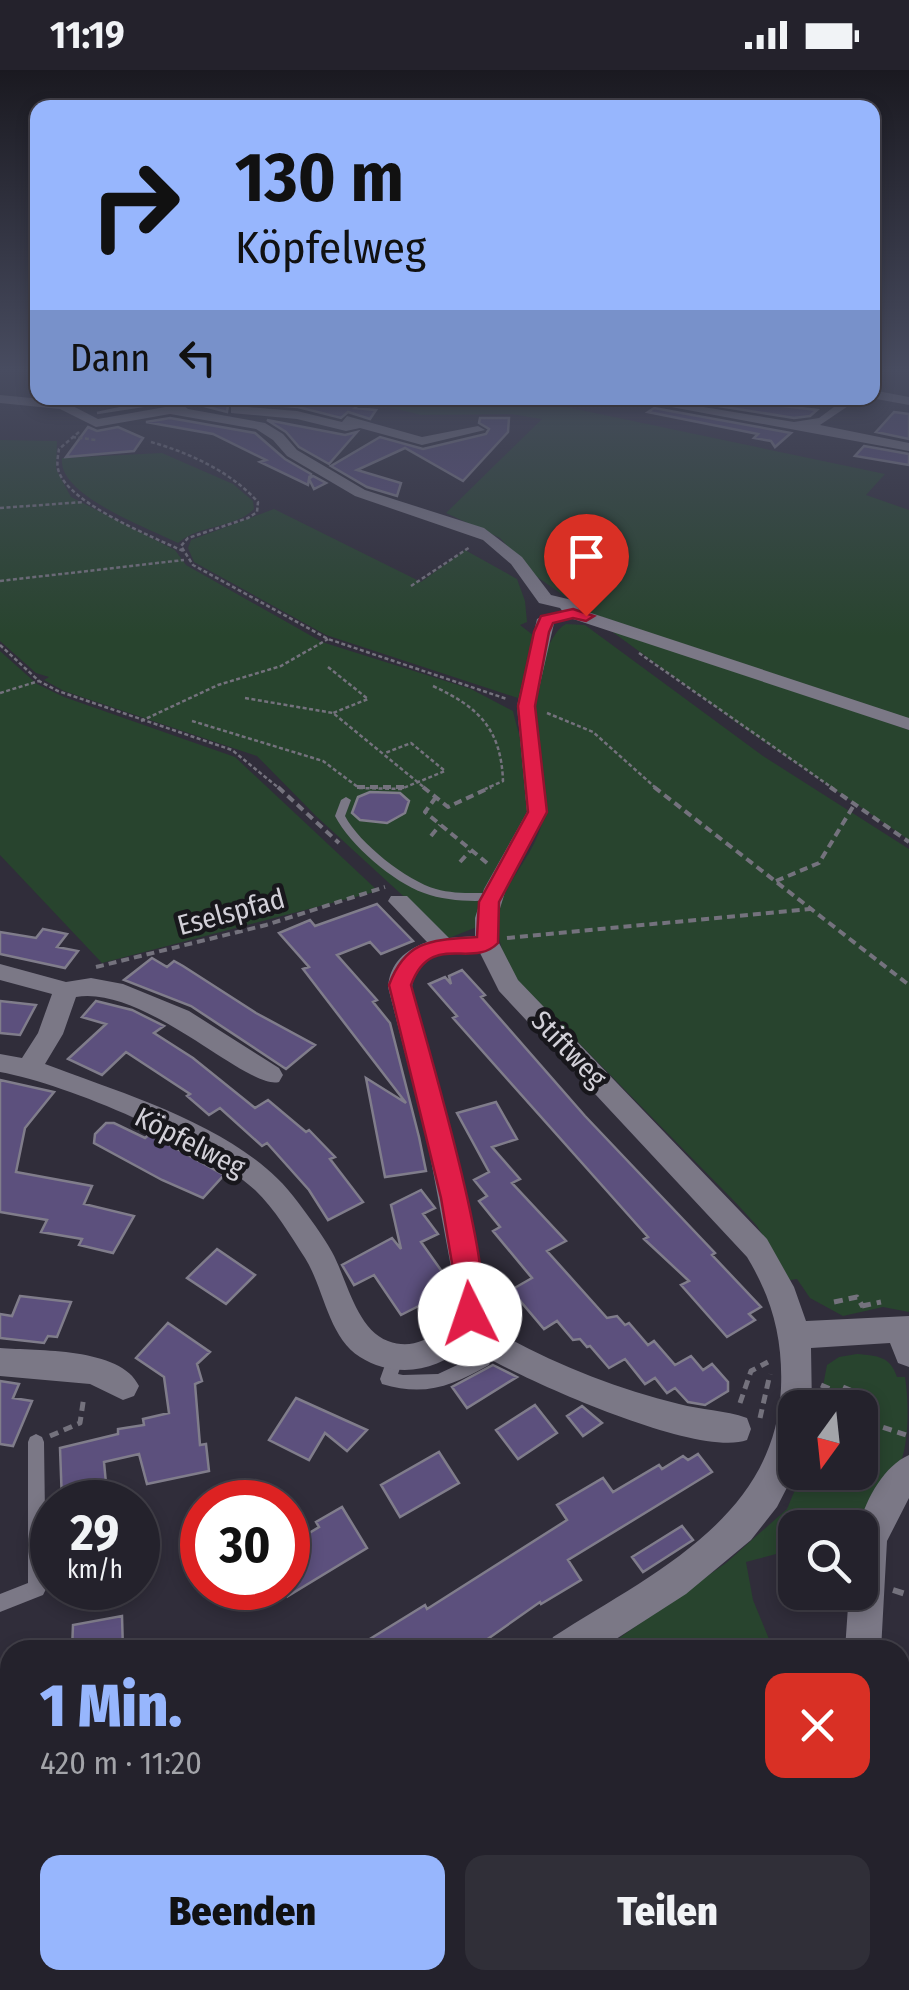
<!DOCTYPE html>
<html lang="de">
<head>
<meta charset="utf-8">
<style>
	:root { --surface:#24222c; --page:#302f38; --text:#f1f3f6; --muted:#a3a4a9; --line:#413f48; --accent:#97b6fd }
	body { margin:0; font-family:"Fira Sans Condensed",sans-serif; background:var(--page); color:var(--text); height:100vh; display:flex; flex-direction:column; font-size:38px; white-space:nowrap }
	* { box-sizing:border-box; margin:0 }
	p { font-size:32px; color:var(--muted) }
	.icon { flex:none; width:55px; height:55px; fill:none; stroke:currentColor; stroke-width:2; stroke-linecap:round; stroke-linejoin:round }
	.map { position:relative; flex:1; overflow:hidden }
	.sheet { position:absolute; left:0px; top:1570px; width:910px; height:350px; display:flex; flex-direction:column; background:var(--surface); border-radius:30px 30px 0 0; box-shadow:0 5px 15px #0003,0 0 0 2px var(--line) }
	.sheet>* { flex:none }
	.guide { position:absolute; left:30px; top:30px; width:850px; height:305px; border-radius:20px; box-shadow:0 5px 15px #0003,0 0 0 2px var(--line); background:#97b6fd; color:#111; overflow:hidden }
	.needle { width:65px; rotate:195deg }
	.fabs { position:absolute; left:778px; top:1320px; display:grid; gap:20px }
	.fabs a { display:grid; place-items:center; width:100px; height:100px; border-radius:20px; background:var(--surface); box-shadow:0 5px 15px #0003,0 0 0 2px var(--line); font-size:50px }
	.speed { position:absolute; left:30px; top:1410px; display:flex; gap:20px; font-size:50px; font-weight:700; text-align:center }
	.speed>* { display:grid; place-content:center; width:130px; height:130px; border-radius:50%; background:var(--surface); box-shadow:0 5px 15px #0003,0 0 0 2px var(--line); line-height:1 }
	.speed small { font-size:25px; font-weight:400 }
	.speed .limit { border:15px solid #d22; background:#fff; color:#111 }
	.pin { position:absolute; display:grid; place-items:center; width:85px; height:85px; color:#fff; margin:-102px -42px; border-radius:50% 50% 50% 0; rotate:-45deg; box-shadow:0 0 10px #0007 }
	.pin .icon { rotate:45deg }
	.me { position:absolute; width:110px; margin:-55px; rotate:356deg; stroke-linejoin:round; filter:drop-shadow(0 0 8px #0008) }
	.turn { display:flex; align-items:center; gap:35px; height:210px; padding:0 40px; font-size:45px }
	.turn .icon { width:130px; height:130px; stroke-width:2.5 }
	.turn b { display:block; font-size:70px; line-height:85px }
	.then { display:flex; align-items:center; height:95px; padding:0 40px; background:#0003; gap:20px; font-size:38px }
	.round { display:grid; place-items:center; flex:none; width:105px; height:105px; border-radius:20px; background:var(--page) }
	.headline { display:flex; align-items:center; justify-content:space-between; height:170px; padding:0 40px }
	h1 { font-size:60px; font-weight:800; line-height:75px; color:var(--accent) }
	.action { display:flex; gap:20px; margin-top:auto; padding:20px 40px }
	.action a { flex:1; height:115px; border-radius:20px; background:var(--accent); color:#111; font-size:40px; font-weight:800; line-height:115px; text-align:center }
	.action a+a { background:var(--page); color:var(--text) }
	.status { display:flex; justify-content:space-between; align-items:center; height:70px; padding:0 50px; background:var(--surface); direction:ltr }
	.status svg { height:28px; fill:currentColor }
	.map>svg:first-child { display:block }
	.green { fill:#28442e }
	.building { fill:#5c507d; stroke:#807d8b; stroke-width:2.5 }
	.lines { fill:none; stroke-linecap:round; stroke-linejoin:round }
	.path-far3 { stroke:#74727d; stroke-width:2.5; stroke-dasharray:4 2.5; stroke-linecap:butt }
	.path-far2 { stroke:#74727d; stroke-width:4; stroke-dasharray:8 5; stroke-linecap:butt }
	.path-far1 { stroke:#74727d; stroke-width:5; stroke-dasharray:9 6; stroke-linecap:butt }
	.path { stroke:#74727d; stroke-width:6; stroke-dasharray:11 8; stroke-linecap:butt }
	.service { fill:#7b7886; fill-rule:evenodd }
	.minor { fill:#7b7886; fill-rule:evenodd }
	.secondary { fill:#7b7886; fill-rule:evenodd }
	.route { fill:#e11d48; stroke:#92132f; stroke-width:2.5 }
	.labels { text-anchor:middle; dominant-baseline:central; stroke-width:9; stroke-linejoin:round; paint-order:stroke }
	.street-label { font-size:28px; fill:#d2d0d8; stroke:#18171c }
</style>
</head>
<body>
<div class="status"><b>11:19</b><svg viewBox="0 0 49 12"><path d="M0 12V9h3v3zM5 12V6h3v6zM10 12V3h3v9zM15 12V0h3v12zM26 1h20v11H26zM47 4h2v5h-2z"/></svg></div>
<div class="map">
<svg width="909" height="1920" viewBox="0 0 909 1920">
	<rect width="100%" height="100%" fill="#302d3a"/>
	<path class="green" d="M349,328h129l74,6 333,70 -19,21 43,15v209l-322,-107 -54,-38 -33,-36 -54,-25 96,-94 -31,-5 -89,1z
		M0,370l57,1 -1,28 15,28 104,53 11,15 136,77 149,47 42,22c7,31 26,79 13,110 -16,40 -47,59 -49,106l-28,11 -133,-122 -59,-60 -193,-65 -20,-11 5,-3 -13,-4 -36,-32z
		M162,383l71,31 20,17 1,8c-20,20 -54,15 -76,34 -30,-15 -121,-48 -116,-85z
		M274,439l147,73 44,-32 52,29 8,22 2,21 -7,3 18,14 -14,61 -198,-65 -132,-73 -6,-14 3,-8z
		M566,554l19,1 178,131 146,93v463l-26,-5 -40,9 -33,-18 -13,-19 -7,1 -33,-54 -20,-22 -225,-229c-42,-88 22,-94 34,-169 -4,-30 -15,-66 -13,-96 1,-23 13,-76 33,-86z
		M603,555l306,105v110l-158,-107z
		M0,581l37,33 27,13 171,60 143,134 -276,72 -102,-108z
		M857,1284c21,2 33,2 40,23h8c4,26 4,62 -4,85 -14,24 -35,38 -43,65l-63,1v21l-49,13 7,38 16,39 -46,11h-121l124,-87 61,-54 15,-36 58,-1v-64l-41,-1 8,-42 12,-8z
		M383,1910h295l2,10h-318z"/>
	<path class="building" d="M168,328h161l33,4 -7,6 21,2 -6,9 -22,-7 -7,6 -43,-11 -62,-5 -8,3 -1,7 -46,-12 -84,13z
		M669,328h48l100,12 -7,6 -16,2z
		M654,338l137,25 -16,14 -4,-6 -17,-3 4,-4 -110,-22z
		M894,342l15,2v25l-33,-7z
		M170,348l85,15 30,26 26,15 -1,4 3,-2 13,7 -12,6 -5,-10 -1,6 -48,-23 6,-2 -53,-26 -67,-12z
		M480,348h29l-1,14 -45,49 -58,-33 -48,22 44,13 -4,13 -30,-9 -36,-21 49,-29 43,12 63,-15 3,-5 -10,-6z
		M267,350l78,15 12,-3 -28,32 -30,-17 -13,-15z
		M88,357l9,4 21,-4 25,11 -9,13 -68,6z
		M864,376l45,8v11l-54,-9z
		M370,722l30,1 9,8 -4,12 -18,10 -27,-3 -8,-7 6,-16z
		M377,834l36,37 -32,13 -11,-12 -33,13 40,45 -4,2 17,21 29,114 7,34 -41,6 -19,-99 40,25 -103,-134 6,-2 -30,-34 31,-13 5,6z
		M43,859l24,5 -10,13 21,4 -13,17 -65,-14v-22l36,6z
		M152,888l15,9 7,-6 9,5 73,47 59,32 -29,24 -95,-63 -67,-26z
		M462,900l23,25 -4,2 104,119 130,137 -3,2 49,52 -12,7 6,6 -28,17 -46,-52 8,-4 -45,-42 4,-2 -195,-219 4,-2 -28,-32 16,-7 6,7 -2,-8z
		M0,931l36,4 -16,30 -20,-2z
		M96,931l36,9 32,16 -10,7 39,25 62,50 13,-8 38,32 3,-2 26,27 -5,2 33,43 -35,18 -19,-30 -42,-47 -5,3 -42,-38 -11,7 -22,-19 3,-2 -64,-42 -24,23 -34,-16 38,-35 -24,-7z
		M0,1010l54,12 -29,36 -9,44 76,14 -8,18 50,12 -21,37 -34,-8 3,-6 -41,-7 6,-12 -47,-8z
		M496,1032l21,37 -25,8 28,32 -8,4 54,58 -19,10 60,67 10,-2 8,9 4,-2 19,22 6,-4 21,24 16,-9 12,14 9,-6 16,18v9l-23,14 -17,-3 -13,-14 -8,5 -12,-15 -10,6 -20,-25 -16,9 -19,-22 -3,1 -7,-8 -7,1 -16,-19 -13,8 -33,-39 21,-12 -39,-47 7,-4 -21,-26 8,-5 -13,-16 15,-8 -32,-59z
		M106,1053h8l31,15 5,-4 74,41 -21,23 -41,-18 -68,-37 1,-9z
		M421,1120l14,18 -12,6 15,20 -17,8 27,38 -4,2 6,8 -49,25 -27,-40 -20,10 -12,-20 50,-27 9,11 -10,-44z
		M217,1179l38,26 -29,29 -39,-26z
		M20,1226l51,6 -14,35 -9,-1 -4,7 -44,-5v-24l12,2z
		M168,1253l42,29 -13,12 5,17 -7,3 5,61 6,-1 3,27 -62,13 -8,-30 -35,8 3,32 -45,8 -2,-54 58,-14v-5l26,-4 -1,-6 26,-6 -5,-36 -28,-19z
		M493,1295l24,12 -50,31 -15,-21z
		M0,1311l19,3 -6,14 19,3 -19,45 -13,-2z
		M296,1328l71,32 -20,21 -22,-18 -16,27 -40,-20z
		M535,1335l22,28 -39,26 -22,-29z
		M582,1336l20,17 -19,13 -16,-20z
		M439,1382l20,31 -59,34 -19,-32z
		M698,1384l14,18 -144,88 13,20 -40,24 -1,-2 -68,48h-120l73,-45 2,4 140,-89 -10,-15 46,-27 10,14 46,-27 3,4 21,-13 5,4z
		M342,1437l25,41 -79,48v-50l31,-19 -3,-5z
		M682,1456l11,14 -50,32 -11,-15z
		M122,1546l1,34h-51l1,-25z"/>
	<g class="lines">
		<path class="path-far3" d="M127,333l8,-5
			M79,362l-20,17c-1,7 -3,16 0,23 11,32 94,65 124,79
			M72,367l24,3
			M151,372c39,11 80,30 107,60l-1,10 -9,6 -60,20 -7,8 12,19 135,74 179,60
			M0,438l84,-6
			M0,511l184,-21
			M411,516l59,-39
			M0,575l39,36 19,10 174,59 48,39
			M639,583l195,136
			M328,597l40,32 -35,14
			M433,616c45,21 68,42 70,95l-18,8
			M0,623l39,-12
			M245,628l88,15 93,76
			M547,643l46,19 64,57
			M141,651l77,-36 63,-19 47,-27
			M192,651l131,40 36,27 42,1 44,-18 -34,-28 -26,10"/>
		<path class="path-far2" d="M278,717l61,56
			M357,717h49
			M423,717l25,20 43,-20
			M654,717l255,198
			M830,717l79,55
			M436,727l-11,15 62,51
			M431,766l9,-11
			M460,792l10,-11
			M776,811l43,-18 35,-58
			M507,868l303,-29
			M96,897l170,-42 119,-38"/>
		<path class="path-far1" d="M834,1232l23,-5 6,10
			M862,1236l19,-4
			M821,1315l35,15 2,8
			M843,1317l9,4 4,9
			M740,1333l11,-32 17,-9
			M860,1342l4,9 45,15
			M760,1348l10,-44
			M860,1358l1,-3 16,6 -2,15 -15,-5
			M50,1366l30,-13 4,-27"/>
		<path class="path" d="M893,1520l16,5
			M900,1598l9,11"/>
		<path class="service" d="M346,727l5,3 -6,16c14,27 62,65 91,73 17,5 37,4 55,4l4,1 2,3 -2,3c-22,2 -50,1 -71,-7 -31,-11 -74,-48 -89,-77l6,-16z
			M396,1279l6,2 2,5 -6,18 5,1 35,-1 45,-21 6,2 2,5 -2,5c-37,21 -64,32 -107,19l-2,-5 10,-28z
			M36,1364l6,3 2,5 2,147 -3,6 -43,17v-18l28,-11v-141l2,-5z
			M821,1910h22l-3,10h-22z"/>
		<path class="minor" d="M0,325l63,6 35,18 84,-15 6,5 77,14 18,11 14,16 68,40 119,38 38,29 29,38 21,5 7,9 330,109v12l-342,-113 -7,-9 -21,-5 -28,-39 -28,-24 -128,-44 -68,-40 -14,-16 -17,-11 -86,-15 -74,13 -36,-18 -60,-6z
			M623,328h26l145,24 25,-4 27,-20h14l-40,27 89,18v8z
			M236,336l61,5 45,11 5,-6 75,21 56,-11 7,4 -63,15 -62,-17 -14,3 -49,-12 -66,-6v-6z
			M546,544l9,5 -20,87 12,106 -41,77 -9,29 2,25 19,37 249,259 27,48 12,34 103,-5v51l-11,-4 -8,-20 -79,5 1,60h-17v64l-18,35 -26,33 -65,54 -87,56h-51l5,-13c98,-63 222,-118 228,-249 2,-49 -9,-90 -34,-131l-248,-266 -20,-40c-28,1 -64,0 -67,36l57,216 18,96 -7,23c60,36 130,65 199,82 22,6 46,6 68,14l4,11 -4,11c-50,19 -235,-65 -282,-95 -28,28 -72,33 -105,12 -32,-20 -36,-69 -55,-99 -15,-23 -30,-49 -50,-68 -52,-48 -185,-105 -255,-118v-18l22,4 16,-25 14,-39 -52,-14v-16l66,18 25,-4 32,6 66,27 90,57 4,7 -4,7c-31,9 -133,-97 -203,-85l-13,37 -18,30c81,31 199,64 252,137 12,16 25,33 35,51 15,27 24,77 56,89 32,12 61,-12 69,-42l-30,-160 -39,-152c2,-24 17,-37 39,-45l-39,-41 3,-5h16l42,42 26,-2v-18l9,-29 43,-77 -10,-106 20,-87z
			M0,1278c37,3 121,-1 139,38l-5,10 -11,4 -33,-16 -90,-8z
			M909,1385v43l-22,43 -6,109h-36l4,-58h11c0,-20 -4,-52 0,-69 6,-24 25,-58 49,-68z
			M10,1843v42l-10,2v-42z"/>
		<path class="secondary" d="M872,320l37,7v8l-38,-7z"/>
	</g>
	<linearGradient id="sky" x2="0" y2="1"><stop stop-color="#1a1920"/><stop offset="0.53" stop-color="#484c60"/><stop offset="1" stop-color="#484c60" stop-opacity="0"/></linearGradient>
	<rect width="909" height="566" fill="url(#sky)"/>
	<path class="route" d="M573,539l21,7 -8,5 -13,-3 -20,5 -4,9 -14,74 12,106 -48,90 -1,41c-26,27 -67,-13 -87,42 15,56 88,297 69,337l-10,4 -10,-4 -4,-8 2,-15 -17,-101 -52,-213c17,-46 44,-45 88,-48l2,-35 49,-90 -10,-106 16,-74 7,-16z"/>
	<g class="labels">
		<g class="street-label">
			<text transform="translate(231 842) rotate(-15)">Eselspfad</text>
			<text transform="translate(569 979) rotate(46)">Stiftweg</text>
			<text transform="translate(190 1072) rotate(27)">Köpfelweg</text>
		</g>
	</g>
</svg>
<div class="fabs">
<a><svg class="needle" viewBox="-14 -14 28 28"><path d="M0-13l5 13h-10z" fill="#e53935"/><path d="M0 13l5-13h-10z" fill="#a3a4a9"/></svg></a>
<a><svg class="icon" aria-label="search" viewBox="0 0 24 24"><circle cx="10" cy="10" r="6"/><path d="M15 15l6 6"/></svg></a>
</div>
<div class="speed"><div>29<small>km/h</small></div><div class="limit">30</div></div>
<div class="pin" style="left:586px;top:546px;background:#d93025"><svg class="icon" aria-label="arrive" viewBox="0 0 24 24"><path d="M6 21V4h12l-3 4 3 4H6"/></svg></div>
<svg class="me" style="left:470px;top:1244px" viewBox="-20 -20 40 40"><circle r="19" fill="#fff"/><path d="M0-13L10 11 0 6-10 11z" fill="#e11d48"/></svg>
<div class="guide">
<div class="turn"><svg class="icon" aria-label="right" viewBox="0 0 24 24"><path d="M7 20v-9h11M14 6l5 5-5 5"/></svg><div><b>130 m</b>Köpfelweg</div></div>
<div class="then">Dann<svg class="icon" aria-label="left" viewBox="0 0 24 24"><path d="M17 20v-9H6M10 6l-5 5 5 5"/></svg></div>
</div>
<section class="sheet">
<div class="headline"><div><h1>1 Min.</h1><p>420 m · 11:20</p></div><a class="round" style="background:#d93025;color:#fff"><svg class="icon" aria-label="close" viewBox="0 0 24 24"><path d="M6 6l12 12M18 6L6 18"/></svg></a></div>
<div class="action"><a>Beenden</a><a>Teilen</a></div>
</section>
</div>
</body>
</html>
